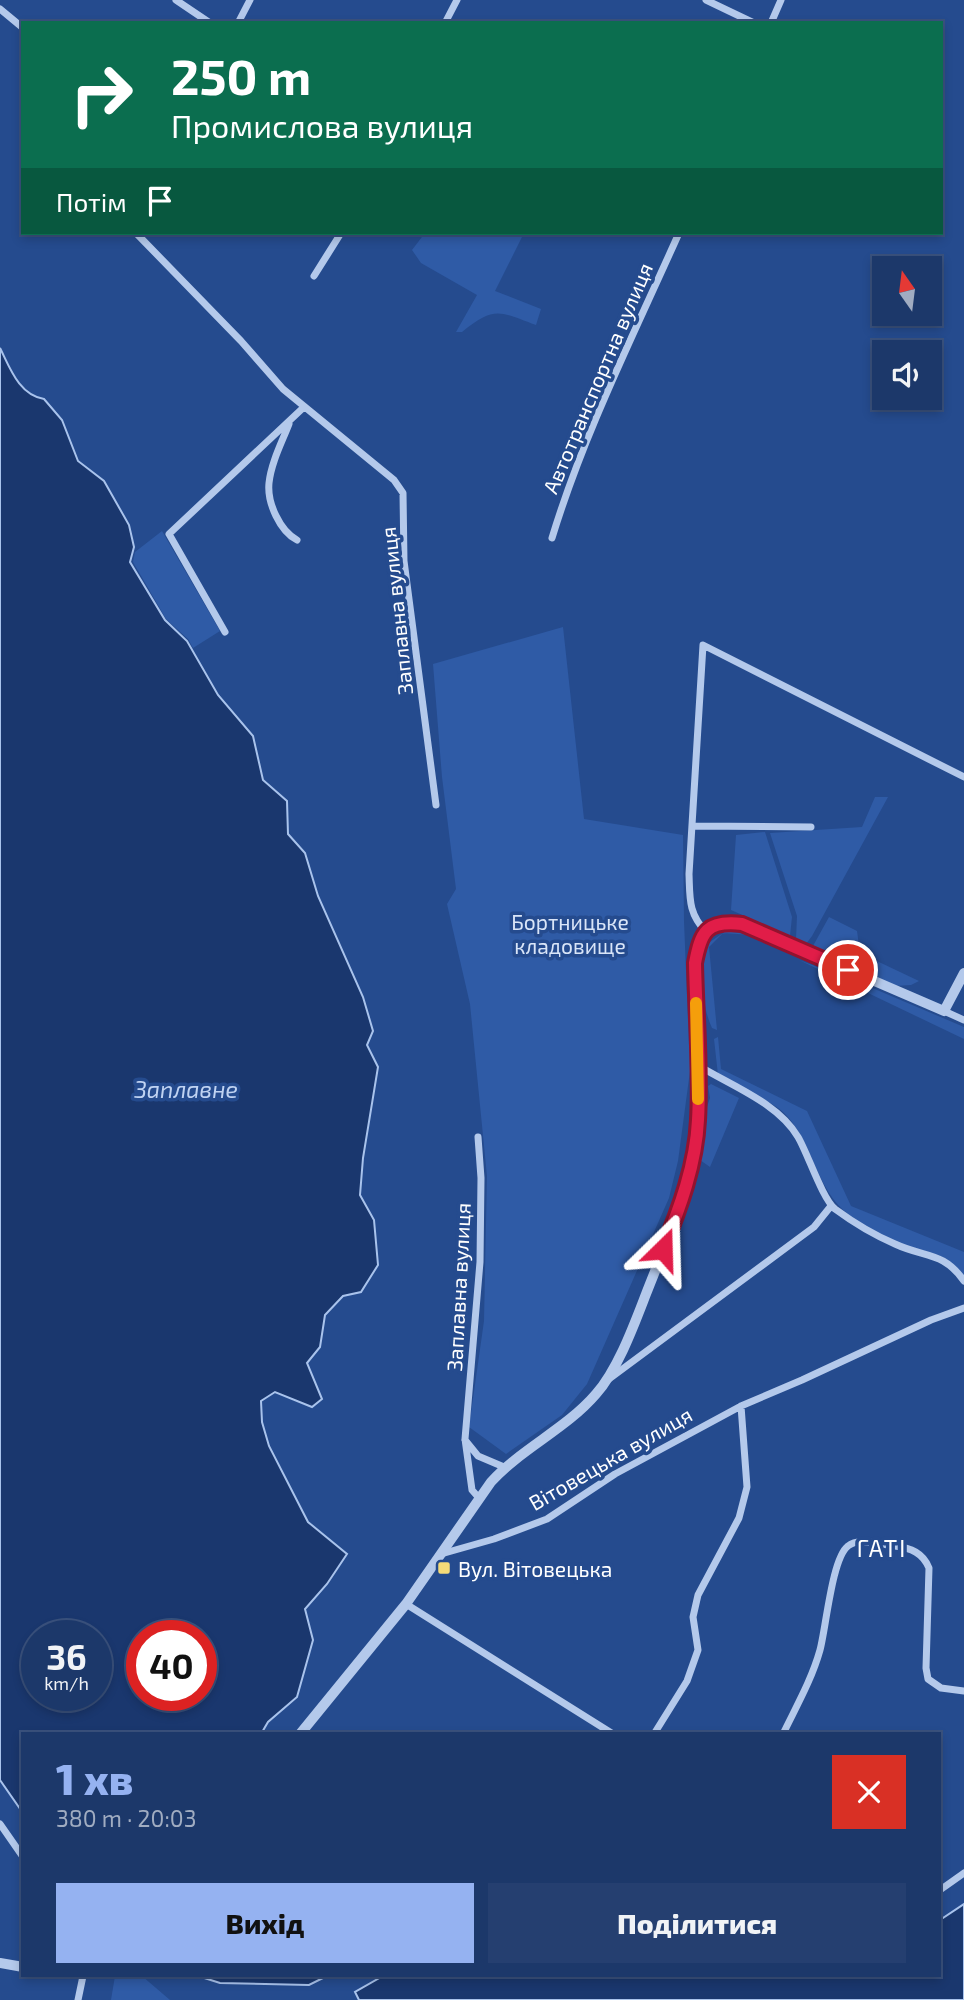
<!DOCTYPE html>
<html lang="uk">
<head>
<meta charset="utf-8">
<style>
	:root { --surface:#1c386a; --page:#253f70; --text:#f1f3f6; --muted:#a0acc1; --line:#3a527e; --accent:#95b2f1 }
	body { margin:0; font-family:"Exo 2",sans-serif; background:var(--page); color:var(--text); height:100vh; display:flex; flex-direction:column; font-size:26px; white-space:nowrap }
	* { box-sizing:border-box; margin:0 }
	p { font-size:23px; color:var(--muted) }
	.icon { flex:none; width:38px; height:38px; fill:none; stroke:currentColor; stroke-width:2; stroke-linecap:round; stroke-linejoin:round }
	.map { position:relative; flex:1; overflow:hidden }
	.panel { position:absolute; left:21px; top:1732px; width:920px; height:245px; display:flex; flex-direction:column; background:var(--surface); border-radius:0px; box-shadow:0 4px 10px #0003,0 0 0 2px var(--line) }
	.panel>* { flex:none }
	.top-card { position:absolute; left:21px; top:21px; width:922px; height:214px; border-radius:0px; box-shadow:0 4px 10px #0003,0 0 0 2px var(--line); background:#0b6e4f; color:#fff; overflow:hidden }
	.needle { width:46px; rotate:346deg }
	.buttons { position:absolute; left:872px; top:256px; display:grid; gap:14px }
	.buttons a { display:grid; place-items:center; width:70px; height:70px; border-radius:0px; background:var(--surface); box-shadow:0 4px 10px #0003,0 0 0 2px var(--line); font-size:35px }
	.speed { position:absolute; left:21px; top:1620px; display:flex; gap:14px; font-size:35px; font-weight:700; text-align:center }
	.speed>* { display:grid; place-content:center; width:91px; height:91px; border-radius:50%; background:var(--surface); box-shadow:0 4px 10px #0003,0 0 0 2px var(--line); line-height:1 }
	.speed small { font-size:18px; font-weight:400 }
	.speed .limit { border:10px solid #d22; background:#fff; color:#111 }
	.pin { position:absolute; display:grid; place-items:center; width:60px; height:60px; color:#fff; margin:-30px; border:4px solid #fff; border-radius:50%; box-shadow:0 2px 7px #0007 }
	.me { position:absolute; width:77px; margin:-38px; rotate:22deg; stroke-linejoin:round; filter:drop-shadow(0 0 5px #0008) }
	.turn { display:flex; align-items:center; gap:24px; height:147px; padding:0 35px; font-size:32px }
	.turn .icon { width:91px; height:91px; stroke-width:2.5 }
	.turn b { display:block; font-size:49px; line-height:60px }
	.then { display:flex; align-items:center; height:66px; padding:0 35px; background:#0003; gap:14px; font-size:26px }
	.round { display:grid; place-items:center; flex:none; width:74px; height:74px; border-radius:0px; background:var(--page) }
	.overview { display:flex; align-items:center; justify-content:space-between; height:119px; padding:0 35px }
	h1 { font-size:42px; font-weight:800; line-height:52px; color:var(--accent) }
	.action { display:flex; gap:14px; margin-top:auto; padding:14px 35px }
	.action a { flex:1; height:80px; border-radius:0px; background:var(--accent); color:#111; font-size:28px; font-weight:800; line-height:80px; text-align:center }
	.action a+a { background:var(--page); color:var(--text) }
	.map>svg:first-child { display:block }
	.green { fill:#2f5ba6 }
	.water { fill:#1a376e; stroke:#a9c3ec; stroke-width:2; fill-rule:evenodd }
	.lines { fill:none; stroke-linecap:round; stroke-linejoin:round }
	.minor { stroke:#b4c9eb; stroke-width:7 }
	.tertiary { stroke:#b4c9eb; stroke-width:10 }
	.route-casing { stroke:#92132f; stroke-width:18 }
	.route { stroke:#e11d48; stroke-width:12 }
	.slow { stroke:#f59e0b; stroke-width:12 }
	.poi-dot { fill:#f5db78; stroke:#254b8e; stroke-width:2.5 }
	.labels { text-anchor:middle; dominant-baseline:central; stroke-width:7; stroke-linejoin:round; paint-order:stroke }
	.street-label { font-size:21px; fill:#fff; stroke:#254b8e }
	.park-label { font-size:21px; fill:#d9e5f8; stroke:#254b8e }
	.poi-label { font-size:21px; fill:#fff; stroke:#254b8e; text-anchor:start }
	.water-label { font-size:23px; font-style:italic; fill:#c0d3f2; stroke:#254b8e }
	.neighbourhood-label { font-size:23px; letter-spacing:2px; fill:#fff; stroke:#254b8e }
</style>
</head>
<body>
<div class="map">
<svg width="964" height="2000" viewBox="0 0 964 2000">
	<rect width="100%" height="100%" fill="#254b8e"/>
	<path class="green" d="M425,233h99l-29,58 46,18 -5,16c-36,-13 -41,-20 -74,7h-6l21,-37 -56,-32 -9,-13z
		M162,531l58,100 -27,17 -5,-9 -22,-20 -33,-57 2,-10z
		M563,627l21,192 99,16 1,86 6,150 -12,90 -9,37 -82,186 -25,31 -56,39 -37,-27 15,-106 3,-145 -17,-172 -23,-100 9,-15 -14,-112 -9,-113z
		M875,797h13l-76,139 -6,8 -10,-5 1,-23 -27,-83 92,-6z
		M765,832l27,85 -2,19 -59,-26 5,-75z
		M829,917l28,14 3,22 59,28 -8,4 -16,1 -78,-33 -4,-7z
		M726,931l26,4 -29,-2 -14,14 8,83 -5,-2c-12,-26 -9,-54 -8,-82z
		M799,960l64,24 101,43v12z
		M718,1037l3,32 86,42 44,95 113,46v25c-18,-27 -36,-23 -64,-33 -18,-7 -36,-18 -51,-29 -34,-26 -37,-76 -66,-103 -14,-12 -48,-27 -65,-37l-4,-36z
		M711,1084l28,14 -29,69 -10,-7 3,-42 7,-20 -2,-12z
		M115,1976h27l28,24h-59z"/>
	<path class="water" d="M0,348c10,20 19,47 44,51l18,21 16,41 26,20 25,44 5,22 -4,15 35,58 22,21 31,54 35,41 10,44 24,21 1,33 17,19 13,43 45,101 10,34 -6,14 11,22 -15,91 -3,37 14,25 4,45 -17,27 -18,4 -18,19 -5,32 -13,16 15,36 -10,8 -37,-15 -14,9 1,21 7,24 39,76 39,32 -20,30 -22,25 8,31 -16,57 -29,25 -7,12h-238v79l-23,-33zM37,1636h59v60h-59zM142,1636h59v60h-59z
		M964,1904v96h-605l-4,-8 28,-16h557v-56z
		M198,1976h129l-18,9 -89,-2z"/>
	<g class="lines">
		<path class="minor" d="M176,0l34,23
			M706,0l48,23
			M0,9l23,19
			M238,23l12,-23
			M445,23l12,-23
			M771,23l10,-23
			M136,233l105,108 42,48 111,91 9,13 1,68 32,244
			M314,276l27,-43
			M289,424c-7,18 -18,39 -20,59 -2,20 11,48 28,57
			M552,538c32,-105 82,-204 127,-305
			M225,632l-56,-98 135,-127
			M693,826l118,1
			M706,932c-18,-19 -16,-34 -17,-58l14,-229 261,132
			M944,1011l20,9
			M699,1066c33,20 79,37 99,71 10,17 24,61 37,72 19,14 39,26 60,35 30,14 48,7 69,37
			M478,1137l3,41 -1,84 -15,177 7,51 7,8
			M609,1379l205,-152 17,-21
			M465,1440l13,16 26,11
			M441,1554l53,-15 53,-20 68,-45 126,-68 61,-26 129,-60 33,-12
			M406,1604l207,130
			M654,1734l33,-53 11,-31 -5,-33 5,-22 41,-77 8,-31 -6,-81
			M783,1734c13,-27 29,-55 37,-84 6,-22 12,-92 28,-104 10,-9 35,-1 47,0 16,2 28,7 34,22l-3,100 2,11 13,9 23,3
			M0,1824l23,33
			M940,1890l24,-17
			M78,2000l5,-24"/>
		<path class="tertiary" d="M300,1734l106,-130 85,-122c31,-34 75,-53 105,-88 22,-25 38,-69 50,-100 22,-56 46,-111 52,-172 5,-49 -2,-108 -3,-159 6,-31 12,-43 47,-39l202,87 20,-38
			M0,1963l23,4"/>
	</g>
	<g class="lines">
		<g class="route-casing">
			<path id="route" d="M663,1249c17,-41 33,-85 35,-129 3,-52 -2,-105 -3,-157 6,-31 11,-43 47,-39l106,46"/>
		</g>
		<use href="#route" class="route"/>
		<path class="slow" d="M696,1003l2,96"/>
	</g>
	<rect class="poi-dot" x="437" y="1561" width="14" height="14" rx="3.5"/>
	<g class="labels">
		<g class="street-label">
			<text transform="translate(597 378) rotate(-67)">Автотранспортна вулиця</text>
			<text transform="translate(396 611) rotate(-96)">Заплавна вулиця</text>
			<text transform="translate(458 1287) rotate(-87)">Заплавна вулиця</text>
			<text transform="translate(610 1458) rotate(-30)">Вітовецька вулиця</text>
		</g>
		<g class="park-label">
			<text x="570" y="921">Бортницьке<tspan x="570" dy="24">кладовище</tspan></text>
		</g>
		<g class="poi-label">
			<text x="458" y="1568">Вул. Вітовецька</text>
		</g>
		<g class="water-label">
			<text x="186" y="1089">Заплавне</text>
		</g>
		<g class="neighbourhood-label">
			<text x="882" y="1548">ГАТІ</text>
		</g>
	</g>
</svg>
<div class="buttons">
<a><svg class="needle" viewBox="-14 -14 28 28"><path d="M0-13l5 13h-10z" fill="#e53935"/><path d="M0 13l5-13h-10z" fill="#a0acc1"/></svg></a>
<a><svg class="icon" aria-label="sound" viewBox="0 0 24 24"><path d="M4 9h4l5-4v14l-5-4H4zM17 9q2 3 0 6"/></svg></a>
</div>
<div class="speed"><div>36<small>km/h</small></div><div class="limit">40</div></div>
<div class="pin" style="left:848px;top:970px;background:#d93025"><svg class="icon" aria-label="arrive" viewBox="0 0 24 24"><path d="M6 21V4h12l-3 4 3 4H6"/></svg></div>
<svg class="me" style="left:663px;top:1249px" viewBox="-20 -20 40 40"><path d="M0-17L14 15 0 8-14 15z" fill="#e11d48" stroke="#fff" stroke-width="4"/></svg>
<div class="top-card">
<div class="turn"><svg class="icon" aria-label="right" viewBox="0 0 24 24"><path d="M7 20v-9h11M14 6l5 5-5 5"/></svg><div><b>250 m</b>Промислова вулиця</div></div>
<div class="then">Потім<svg class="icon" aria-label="arrive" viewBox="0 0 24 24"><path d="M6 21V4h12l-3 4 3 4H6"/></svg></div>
</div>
<section class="panel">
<div class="overview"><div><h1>1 хв</h1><p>380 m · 20:03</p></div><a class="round" style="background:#d93025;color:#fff"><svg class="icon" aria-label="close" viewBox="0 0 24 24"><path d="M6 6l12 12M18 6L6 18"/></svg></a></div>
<div class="action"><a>Вихід</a><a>Поділитися</a></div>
</section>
</div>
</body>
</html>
